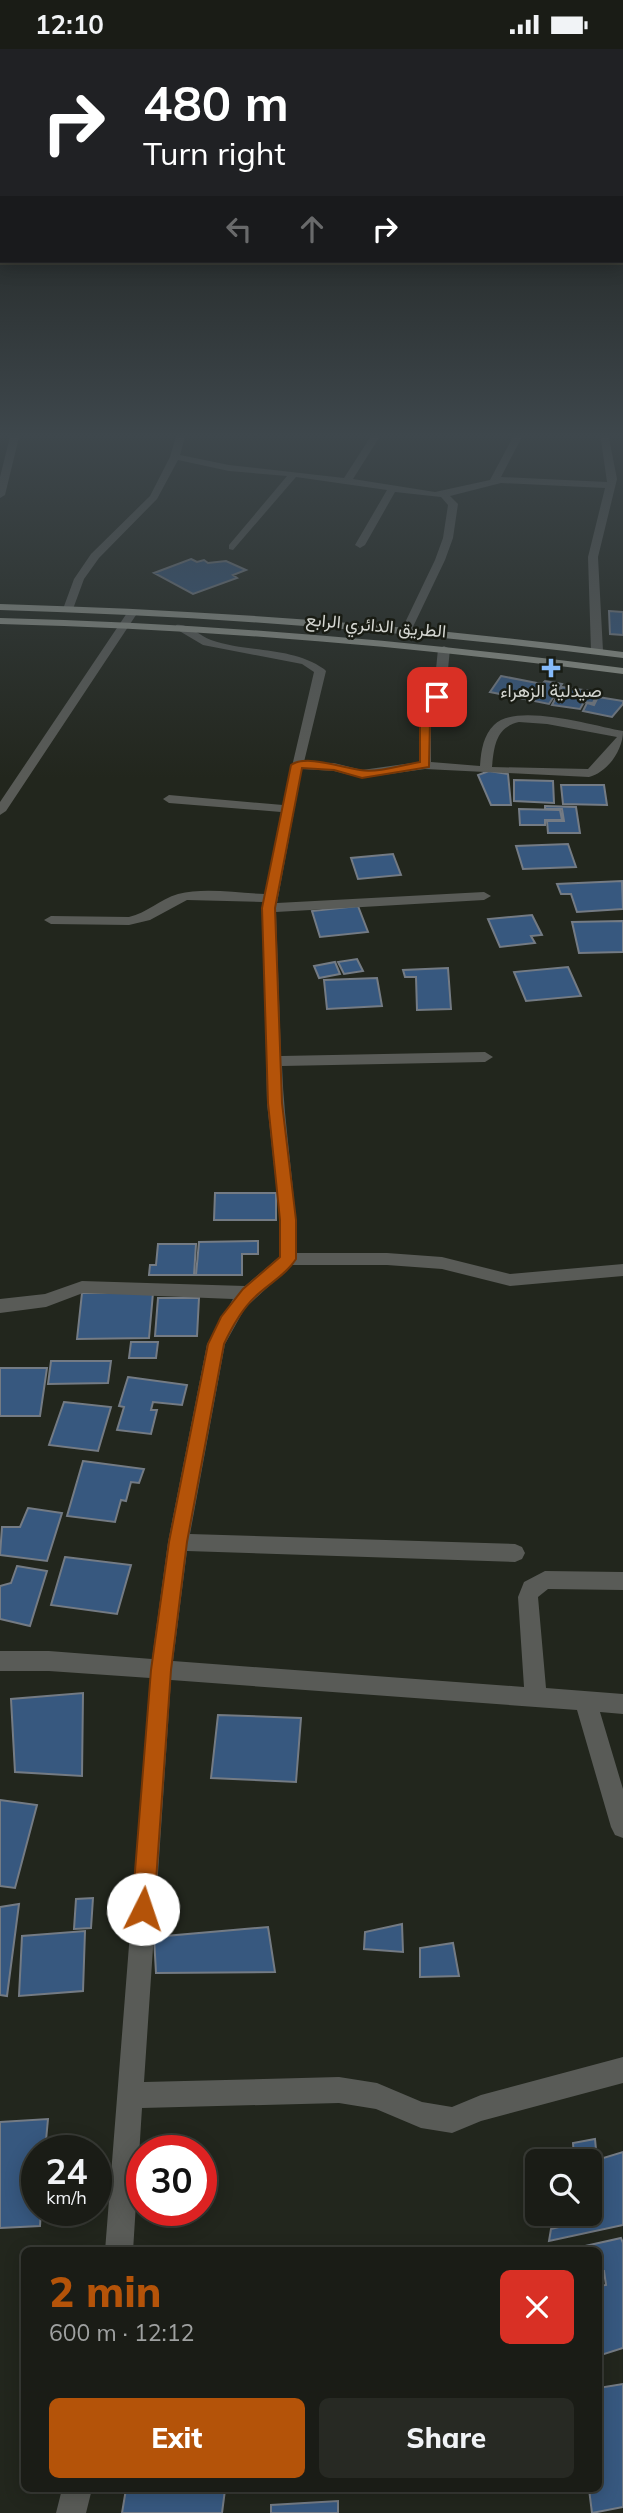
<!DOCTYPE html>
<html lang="en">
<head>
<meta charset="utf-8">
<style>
	:root { --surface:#1a1c16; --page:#272923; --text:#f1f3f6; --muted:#9fa1a1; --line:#383a35; --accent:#b45309 }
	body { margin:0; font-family:Mulish,Vazirmatn,sans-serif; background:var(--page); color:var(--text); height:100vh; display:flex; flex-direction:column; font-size:26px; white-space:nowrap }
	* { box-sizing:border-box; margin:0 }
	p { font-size:23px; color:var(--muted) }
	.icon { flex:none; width:38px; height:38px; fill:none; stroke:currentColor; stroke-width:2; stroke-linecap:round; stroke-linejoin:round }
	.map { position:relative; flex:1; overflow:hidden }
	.panel { position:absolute; left:21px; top:2198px; width:581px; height:245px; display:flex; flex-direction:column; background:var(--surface); border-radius:10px; box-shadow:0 4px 18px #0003,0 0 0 2px var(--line) }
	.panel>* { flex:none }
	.guide { position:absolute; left:0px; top:0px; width:623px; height:214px; box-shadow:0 4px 18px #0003,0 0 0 2px var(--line); background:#202124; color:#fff; overflow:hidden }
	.fabs { position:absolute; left:525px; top:2100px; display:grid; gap:14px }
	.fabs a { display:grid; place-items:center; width:77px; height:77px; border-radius:10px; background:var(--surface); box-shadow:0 4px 18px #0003,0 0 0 2px var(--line); font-size:35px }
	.speed { position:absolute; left:21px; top:2086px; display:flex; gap:14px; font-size:35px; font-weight:700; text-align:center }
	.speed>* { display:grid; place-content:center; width:91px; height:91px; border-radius:50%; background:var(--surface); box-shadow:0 4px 18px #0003,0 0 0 2px var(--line); line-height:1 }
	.speed small { font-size:18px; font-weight:400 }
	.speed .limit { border:10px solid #d22; background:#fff; color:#111 }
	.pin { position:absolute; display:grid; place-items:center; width:60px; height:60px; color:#fff; margin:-30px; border-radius:14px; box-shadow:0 4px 10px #0006 }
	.me { position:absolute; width:77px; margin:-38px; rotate:4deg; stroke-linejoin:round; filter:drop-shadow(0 0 5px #0008) }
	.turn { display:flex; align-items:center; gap:24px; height:147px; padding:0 28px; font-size:32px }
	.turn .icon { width:91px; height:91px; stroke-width:2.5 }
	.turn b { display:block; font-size:49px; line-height:60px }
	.lanes { display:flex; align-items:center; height:66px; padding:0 28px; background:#0003; justify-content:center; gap:35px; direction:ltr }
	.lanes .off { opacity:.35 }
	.round { display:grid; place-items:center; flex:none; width:74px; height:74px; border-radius:10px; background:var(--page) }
	.summary { display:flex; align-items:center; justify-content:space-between; height:119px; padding:0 28px }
	h1 { font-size:42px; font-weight:800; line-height:52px; color:var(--accent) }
	.cta { display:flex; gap:14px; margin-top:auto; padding:14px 28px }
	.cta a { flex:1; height:80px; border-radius:10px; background:var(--accent); color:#fff; font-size:28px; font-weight:800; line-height:80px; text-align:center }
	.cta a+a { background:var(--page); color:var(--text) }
	.status { display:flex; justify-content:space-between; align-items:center; height:49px; padding:0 35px; background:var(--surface); direction:ltr }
	.status svg { height:19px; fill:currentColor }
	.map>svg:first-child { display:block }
	.building { fill:#37587f; stroke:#747b84; stroke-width:2 }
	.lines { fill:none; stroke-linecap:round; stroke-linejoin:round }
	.minor { fill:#595b57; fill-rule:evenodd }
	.major { fill:#8e9289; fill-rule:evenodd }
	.route { fill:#b45309; stroke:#753606; stroke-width:2 }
	.poi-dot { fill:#86bbfb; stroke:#191c14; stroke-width:2.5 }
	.labels { text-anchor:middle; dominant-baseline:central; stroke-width:5; stroke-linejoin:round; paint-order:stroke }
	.far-street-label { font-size:18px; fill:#d4d6d1; stroke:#191c14 }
	.far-poi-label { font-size:18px; fill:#d4d6d1; stroke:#191c14 }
</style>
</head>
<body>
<div class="status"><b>12:10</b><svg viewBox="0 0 49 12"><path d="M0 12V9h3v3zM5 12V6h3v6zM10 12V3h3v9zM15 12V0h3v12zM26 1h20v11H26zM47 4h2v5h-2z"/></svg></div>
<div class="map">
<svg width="623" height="2464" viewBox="0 0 623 2464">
	<rect width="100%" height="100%" fill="#22261d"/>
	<path class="building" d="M191,510l6,3 7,-2 4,3 18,-2 20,9 -13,5 4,3 -44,16 -39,-21z
		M609,562l14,1v23l-13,-1z
		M501,627l41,8 3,-3 17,3 -13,20 -59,-12z
		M562,638l36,5 -5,11 -9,-1 -4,7 -28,-4z
		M598,648l25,4v3l-11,13 -29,-6 4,-8 7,2z
		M489,722l19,3 3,31h-20l-13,-30z
		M514,731l39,1 1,22 -40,-2z
		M561,736h43l3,20 -44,-1z
		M545,757l31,1 4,26h-32l-1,-12h17l-2,-12h-17z
		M519,760l41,1 2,10h-17v5h-25z
		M568,795l8,23 -53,2 -7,-23z
		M393,805l8,21 -43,4 -7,-21z
		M622,832l1,28 -46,3 -6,-18h-10l-4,-10z
		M358,857l10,26 -48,5 -8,-26z
		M532,866l10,20 -11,1 4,7 -35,4 -12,-28z
		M623,872v31l-44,1 -7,-31z
		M357,910l6,12 -19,3 -6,-12z
		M335,913l5,12 -21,4 -5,-12z
		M568,918l13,29 -55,5 -12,-29z
		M448,919l3,41 -34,1 -1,-33h-11l-2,-7z
		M377,929l5,28 -55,3 -3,-29z
		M215,1144h61v27h-62z
		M258,1192v13h-16v21h-46l3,-33z
		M158,1195h38l-2,31h-45l1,-10h6z
		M82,1244h71l-4,45 -72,1z
		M158,1249h41l-2,38h-42z
		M131,1293h27l-2,16h-27z
		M51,1312h60l-3,22 -60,1z
		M0,1319h47l-7,48h-40z
		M128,1328l59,8 -5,20 -29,-3 -2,8h6l-6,24 -34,-4 7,-23 -5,-1z
		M64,1353l47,5 -13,44 -49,-6z
		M83,1412l61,8 -5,14 -8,-1 -5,19 -5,-1 -6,22 -48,-6z
		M28,1459l34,5 -15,48 -47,-6 2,-28h18z
		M65,1508l66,8 -14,49 -66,-9z
		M17,1517l30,5 -17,55 -30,-7v-33l11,-3z
		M83,1644l-1,83 -67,-4 -4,-73z
		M218,1666l83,3 -5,64 -85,-4z
		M0,1751l37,5 -22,83 -15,-2z
		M93,1849l-2,30 -17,1 2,-30z
		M19,1855l-12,92 -7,-1v-88z
		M402,1875l1,28 -39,-3 1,-17z
		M268,1878l7,45 -119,1 -2,-36z
		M85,1882l-2,60 -64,5 3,-60z
		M453,1894l6,33 -39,1v-29z
		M48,2070l-3,32h-8v59h4l-1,16 -40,2v-106z
		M595,2090l2,21 26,-8v73l-74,16 2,-12 47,-12 -1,-15 -7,1v-42h-47l31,-4 -1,-14z
		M621,2189l2,5v105l-25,8v-70l8,-1 -2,-14h-6v-20h-35z
		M623,2335v123l-31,6 -3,-24h9v-101z
		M126,2440l99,1 -3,23h-100z
		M338,2452v12h-67v-8z"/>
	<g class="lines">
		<path class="minor" d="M11,384h9l-15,62 -5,3v-21z
			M177,384h9l-6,22 49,10 115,13 29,-45h9l-29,46 82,13 55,-12 25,-47h9l-23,44 106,5 -7,-49h8l9,46 -19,78 5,94 -6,3 -6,-3 -3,-94 17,-69 -104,-5 -51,13 8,8 -5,34 -8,22 -34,71 -5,3 -5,-3 34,-71 8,-22 5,-33 -7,-8 -46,-5 -30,53 -5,3 -5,-3 32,-55 -91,-13 -63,73 -4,-1v-4l58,-69 -58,-5 -51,-11 -21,39 -58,59 -15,21 -11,30 -9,2 -1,-2 11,-30 17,-25 59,-58 20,-39z
			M129,561l9,2 -132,199 -6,4v-13z
			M176,576c13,-2 23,11 35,15 37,13 80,6 113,29l2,2 -22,91 30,1 28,7 57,-8v-42l15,-31 4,-40 6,-3 6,3 -4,40 -15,31v42l49,4c1,-15 3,-30 14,-41 22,-23 100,1 129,6 0,19 -15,41 -34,46l-164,-8 -63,9 -28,-7 -32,-2 -25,134 207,-11 7,4 -7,4 -208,12 5,144 204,-4 8,5 -8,5 -203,4c2,62 14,124 15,187h90l55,4 68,17 113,-10v12l-113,10 -68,-17 -55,-4h-95l-47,43 -20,36 -35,190 325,10 7,3 3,6 -3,6 -7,3 -328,-11 -14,110 351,26 -6,-90 6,-15 21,-11 78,1v18l-75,-1 -10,8 8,91 77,6v20l-23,-2 23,77v49l-8,-3 -4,-8 -34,-117 -406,-30 -27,402 195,-5 38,6 45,19 30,5 29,-12 142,-38v26l-142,38 -29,12 -31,-5 -45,-19 -37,-6 -197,5 -9,143h-28l45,-573 -101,-7h-49v-20h49l103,8 16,-117 39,-198 26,-45 -150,-6 -37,14 -46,6v-14l45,-5 37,-13 163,5 34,-29 1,-37 -13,-117 -4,-201 -76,-2 -37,20 -21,5 -78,-1 -7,-4 7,-4 78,1c18,-4 31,-18 49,-23 26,-7 60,-1 87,0l16,-82 -112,-9 -6,-4 6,-4 114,10 31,-133 -12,-8 -99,-19 -27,-16zM519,673l28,2 70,13 -29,32 -96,-2c2,-21 4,-40 27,-45z
			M62,2440h30l-6,24h-30z"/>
		<path class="major" d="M0,555c209,6 416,21 623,48v6c-207,-26 -414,-42 -623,-48z
			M0,569c209,5 416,23 623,50v6c-207,-27 -414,-45 -623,-50z"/>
	</g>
	<linearGradient id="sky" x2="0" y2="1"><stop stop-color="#131510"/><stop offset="0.53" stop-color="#3e474c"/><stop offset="1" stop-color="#3e474c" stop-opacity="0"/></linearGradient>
	<rect width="623" height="729" fill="url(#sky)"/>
	<path class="route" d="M433,646l9,2 -12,23 -1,47 -67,11 -28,-8 -32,-2 -27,140 7,195 14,117v39c-11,17 -28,25 -41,38 -14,13 -23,30 -31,47l-37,198 -16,128 -17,239 -3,8 -8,3 -8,-3 -3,-8 19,-239 18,-128 39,-198 13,-27 22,-28 37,-32v-37l-12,-117 -6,-195 29,-143c15,-11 52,3 69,5 18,3 42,-5 60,-8v-42z"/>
	<path class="poi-dot" d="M547.5 608.5h7v7h7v7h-7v7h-7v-7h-7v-7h7z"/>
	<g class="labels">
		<g class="far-street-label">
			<text transform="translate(376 576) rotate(5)">الطريق الدائري الرابع</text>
		</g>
		<g class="far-poi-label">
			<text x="551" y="641">صيدلية الزهراء</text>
		</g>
	</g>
</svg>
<div class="fabs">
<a><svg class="icon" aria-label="search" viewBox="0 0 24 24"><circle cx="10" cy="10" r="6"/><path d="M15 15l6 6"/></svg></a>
</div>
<div class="speed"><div>24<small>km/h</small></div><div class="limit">30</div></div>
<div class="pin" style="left:437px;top:648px;background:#d93025"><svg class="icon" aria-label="arrive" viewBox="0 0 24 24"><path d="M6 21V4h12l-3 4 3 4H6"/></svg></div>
<svg class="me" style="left:143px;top:1860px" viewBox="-20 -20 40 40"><circle r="19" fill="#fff"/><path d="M0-13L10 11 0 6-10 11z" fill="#b45309"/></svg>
<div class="guide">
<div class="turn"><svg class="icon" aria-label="right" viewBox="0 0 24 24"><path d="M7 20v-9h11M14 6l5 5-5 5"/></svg><div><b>480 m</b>Turn right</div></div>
<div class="lanes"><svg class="icon off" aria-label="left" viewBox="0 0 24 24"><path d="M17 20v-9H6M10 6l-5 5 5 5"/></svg><svg class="icon off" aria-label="ahead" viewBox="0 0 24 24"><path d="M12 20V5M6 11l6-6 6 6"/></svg><svg class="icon" aria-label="right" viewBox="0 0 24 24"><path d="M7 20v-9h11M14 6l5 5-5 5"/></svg></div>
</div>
<section class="panel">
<div class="summary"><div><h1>2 min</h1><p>600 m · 12:12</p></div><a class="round" style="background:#d93025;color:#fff"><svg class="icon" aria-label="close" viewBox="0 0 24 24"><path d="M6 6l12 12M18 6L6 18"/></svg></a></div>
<div class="cta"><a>Exit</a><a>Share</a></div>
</section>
</div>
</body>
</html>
